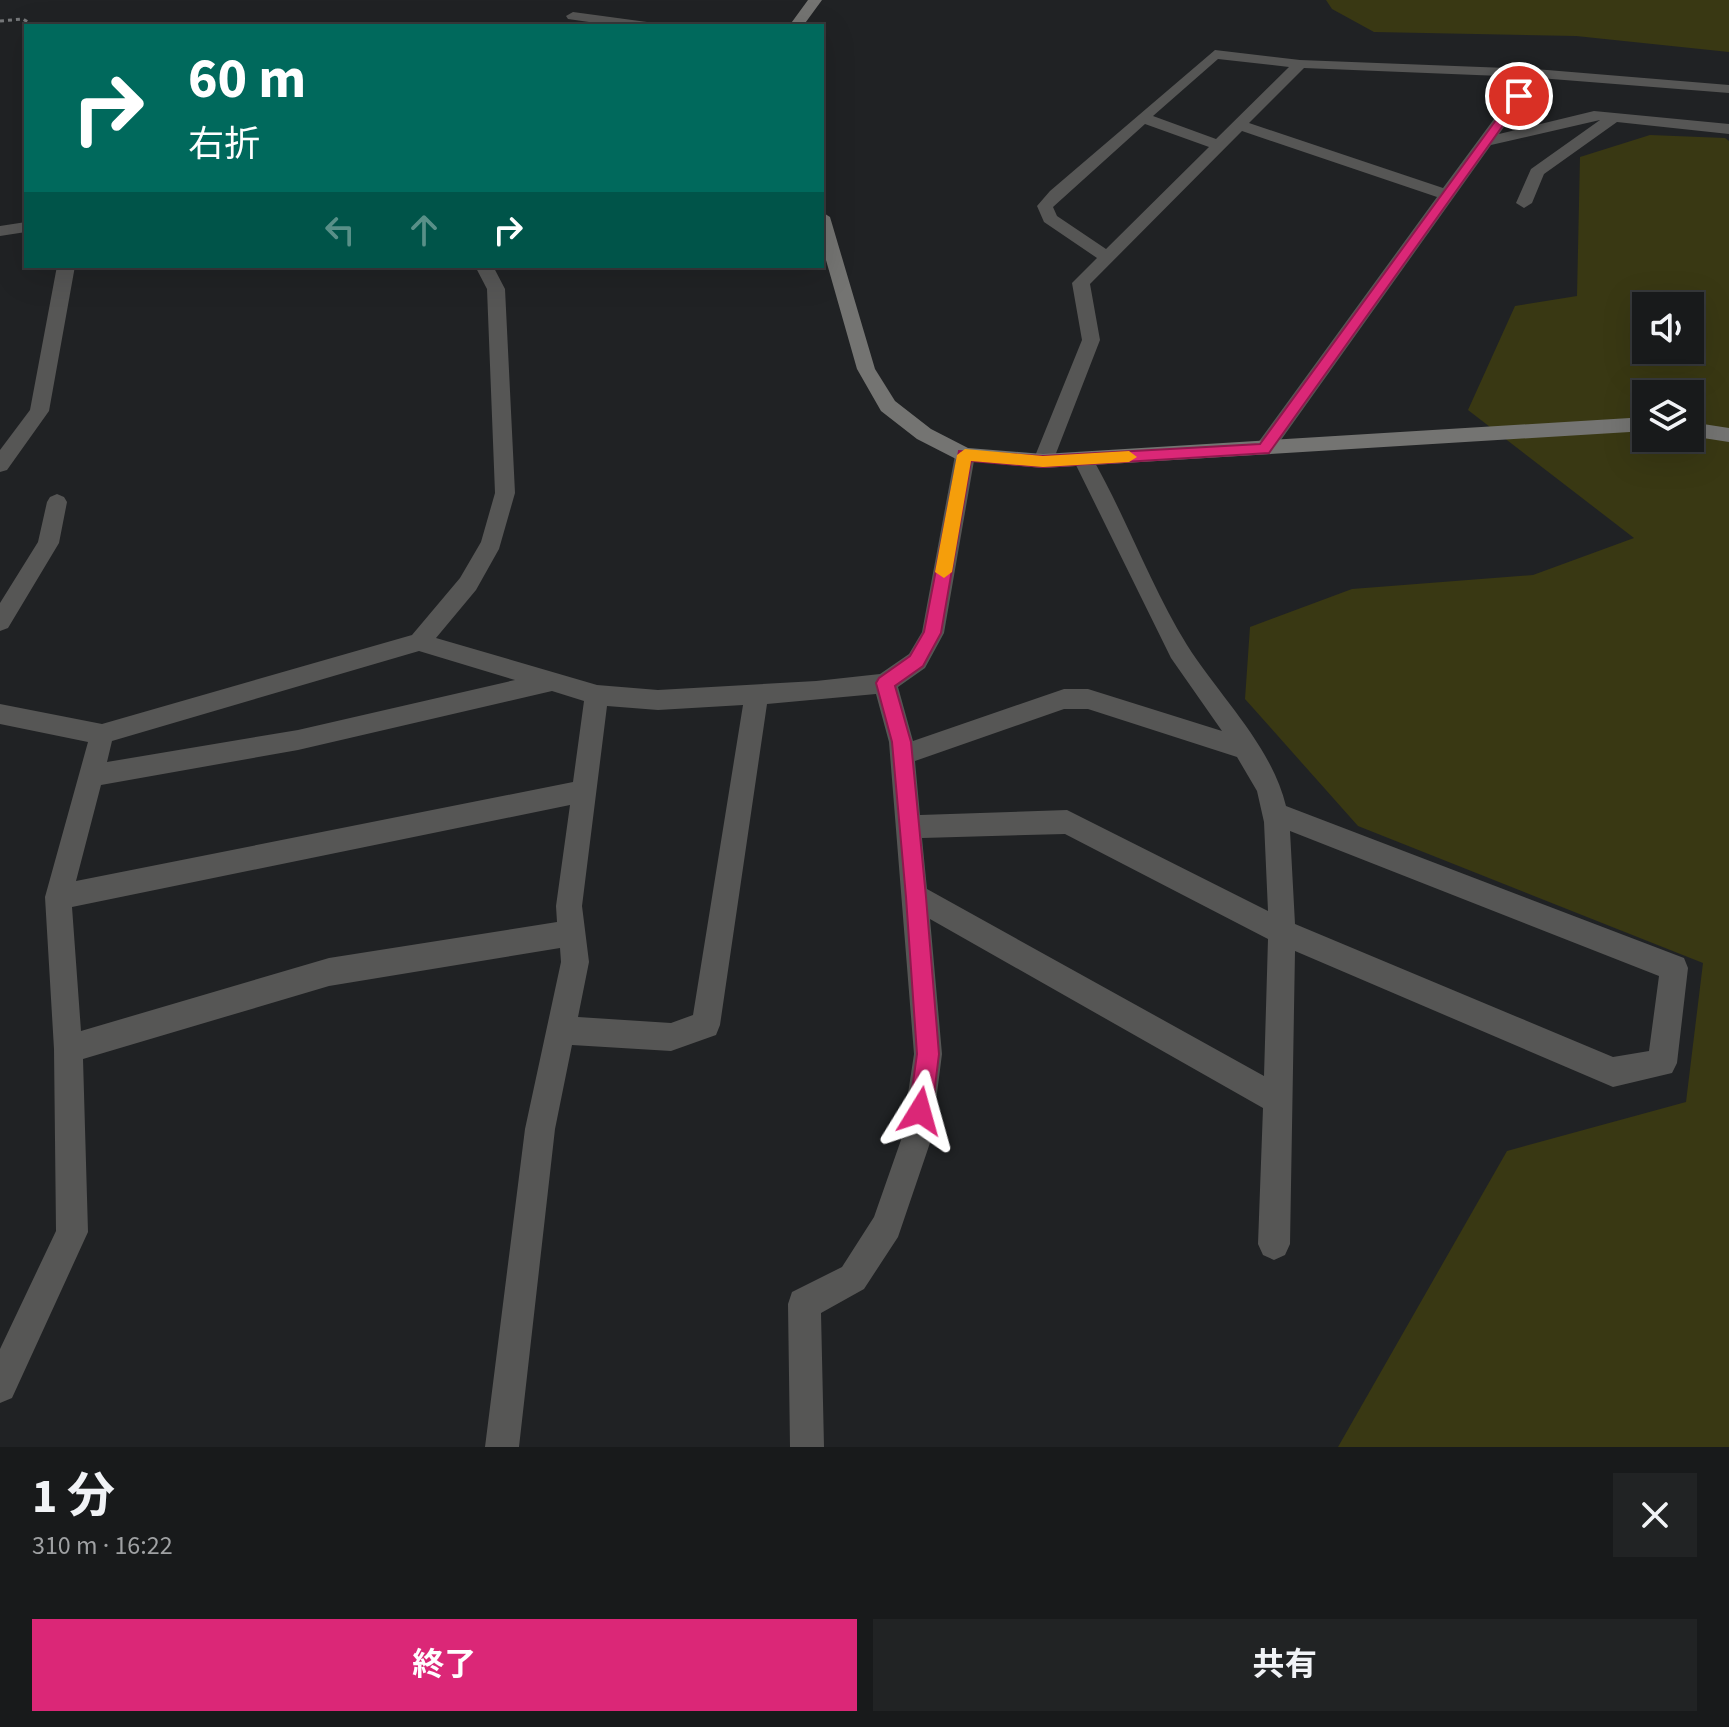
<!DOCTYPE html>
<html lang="ja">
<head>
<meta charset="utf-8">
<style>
	:root { --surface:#181a1b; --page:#212324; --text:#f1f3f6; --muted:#9fa1a3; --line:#36383a; --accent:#db2777 }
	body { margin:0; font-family:"Source Sans 3","Noto Sans JP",sans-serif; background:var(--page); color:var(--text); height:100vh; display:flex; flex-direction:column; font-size:30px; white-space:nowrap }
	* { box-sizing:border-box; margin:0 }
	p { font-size:26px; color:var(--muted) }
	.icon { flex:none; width:44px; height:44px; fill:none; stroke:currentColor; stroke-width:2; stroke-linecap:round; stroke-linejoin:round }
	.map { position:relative; height:1447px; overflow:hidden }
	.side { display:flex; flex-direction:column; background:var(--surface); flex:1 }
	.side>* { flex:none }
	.banner { position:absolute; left:24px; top:24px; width:800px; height:244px; border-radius:0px; box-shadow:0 8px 32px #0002,0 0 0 2px var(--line); background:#00695c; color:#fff; overflow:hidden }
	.controls { position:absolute; left:1632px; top:292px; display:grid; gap:16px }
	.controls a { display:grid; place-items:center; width:72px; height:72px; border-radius:0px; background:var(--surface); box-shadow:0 8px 32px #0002,0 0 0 2px var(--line); font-size:40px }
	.pin { position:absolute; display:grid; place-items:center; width:68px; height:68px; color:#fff; margin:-34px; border:4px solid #fff; border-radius:50%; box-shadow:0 2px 8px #0007 }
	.me { position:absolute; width:88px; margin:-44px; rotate:8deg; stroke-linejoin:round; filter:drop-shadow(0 0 6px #0008) }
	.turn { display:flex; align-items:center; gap:28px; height:168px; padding:0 32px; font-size:36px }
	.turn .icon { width:104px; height:104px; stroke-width:2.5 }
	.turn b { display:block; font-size:56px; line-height:68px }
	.lanes { display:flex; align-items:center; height:76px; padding:0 32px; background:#0003; justify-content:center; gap:40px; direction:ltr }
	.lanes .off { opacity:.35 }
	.round { display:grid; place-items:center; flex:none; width:84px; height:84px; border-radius:0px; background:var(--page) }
	.headline { display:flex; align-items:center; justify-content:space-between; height:136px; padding:0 32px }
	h1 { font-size:48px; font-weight:700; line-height:60px }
	.action { display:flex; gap:16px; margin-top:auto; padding:16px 32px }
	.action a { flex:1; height:92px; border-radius:0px; background:var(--accent); color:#fff; font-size:32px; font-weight:700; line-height:92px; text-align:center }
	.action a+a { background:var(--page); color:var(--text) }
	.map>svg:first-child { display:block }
	.green { fill:#393813; fill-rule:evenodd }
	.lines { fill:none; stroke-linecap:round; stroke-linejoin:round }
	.path { stroke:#757779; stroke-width:3; stroke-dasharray:4 4; stroke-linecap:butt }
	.street { fill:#565655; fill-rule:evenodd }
	.secondary { fill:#747472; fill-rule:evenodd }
	.route { fill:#db2777; stroke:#8e194d; stroke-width:2 }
	.slow { fill:#f59e0b }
</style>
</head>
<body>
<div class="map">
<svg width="1729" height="1447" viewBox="0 0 1729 1447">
	<rect width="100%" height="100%" fill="#202224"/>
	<path class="green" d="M1326,0h403v52l-153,-16 -202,-4 -42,-23z
		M1650,135l75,3 4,3v1306h-391l169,-296 179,-49 17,-139 -345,-137 -113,-127 5,-72 102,-38 181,-14 101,-37 -166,-128 47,-104 62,-10 3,-139zM1646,306h44v44h-44zM1646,394h44v44h-44z"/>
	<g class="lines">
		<path class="path" d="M0,21l23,-2 11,7"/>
		<path class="street" d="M573,12l74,10 7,4h-37l-49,-7 -2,-3z
			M1215,50l85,10 235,9 194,16v8l-190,-15 -40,56 95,-23 135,13v10l-112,-12 -73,52 -12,29 -8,5 -8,-5 15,-34 69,-49 -109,25 -220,309h-14l-3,-5 3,-5 180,-247 -195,-66 -152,153 10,56 -47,121 -3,5h-14l-3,-5 49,-121 -10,-57 25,-25 -53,-36 -7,-16 13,-15zM1218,59l71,8 -73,72 -63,-23zM1304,68l221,9 -82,111 -194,-65zM1145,124l64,23 -103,102 -49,-33 -4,-9z
			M26,222v10l-26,4v-10z
			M57,266h18l-26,145 -42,59 -7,2v-22l30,-40z
			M475,266h18l12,23 10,204 -16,56 -23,41 -40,48 161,47 61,5 158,-9 64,-7 29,-20 13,-22 33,-177 3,-5h14l3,5 -31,178 -19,35 -27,19 15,54 151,-52h24l134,42 -51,-73 -98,-199 3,-5h14c36,62 60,131 97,191 33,52 84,100 99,161l398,152 4,10 -11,95 -5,10 -59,14 -318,-136 -5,293 -5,11 -11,5 -11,-5 -5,-11 5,-136 -333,-189 12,135 -11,86 -33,97 -34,52 -43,24 3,134h-34l-2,-143 4,-12 50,-25 32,-50 27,-77 13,-86 -25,-312 -13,-48 -109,10 -47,321 -4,10 -45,16 -99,-6 -17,84 -36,318h-34l40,-318 36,-167 -1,-14 -231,38 -246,73 5,173 -76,166 -12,5v-54l56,-118 -2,-182 -9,-152 43,-155 -88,-18v-20l102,20 310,-89 48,-57 21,-36 14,-49 -8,-204zM419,651l96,29 -217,50 -191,32 5,-21zM552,691l32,10 -11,81 -497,99 25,-96 197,-35zM743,705l-50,310 -22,8 -93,-6 11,-55 -7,-56 25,-200 51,4zM1064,709h24l149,48 20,34 7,31 4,89 -201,-101 -147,5 -5,-54zM570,805l-14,101 1,16 -228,36 -248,73 -9,-124zM1290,831l369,145 -10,75 -36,6 -318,-133zM1065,834l203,105 -4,137 -337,-187 -5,-51z
			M57,494l7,3 3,5 -8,41 -51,85 -8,3v-28l38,-61 9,-40 3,-5z"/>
		<path class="secondary" d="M808,0h14l-19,26h-14z
			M822,212l8,5 45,152 20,32 36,28 37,19 75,6 603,-37v14l-603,37 -85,-8 -41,-21 -36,-28 -24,-42 -35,-123z
			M1690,422l39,6v14l-39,-6z"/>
	</g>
	<path class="route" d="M1515,94l9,2 -255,357 -226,14 -72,-6 -30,172 -18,33 -28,20 16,56 15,155 13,157 -7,57 -4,8 -8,3 -8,-3 -3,-8 8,-57 -11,-157 -14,-155 -16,-59 3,-5 31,-22 14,-24 35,-181 84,5 217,-12z"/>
	<path class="slow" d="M965,449l78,7 86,-5 8,6 -8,5 -86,5 -72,-6 -19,111 -8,6 -9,-6 22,-117z"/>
</svg>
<div class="controls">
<a><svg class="icon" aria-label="sound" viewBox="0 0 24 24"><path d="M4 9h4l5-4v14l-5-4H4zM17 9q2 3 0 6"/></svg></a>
<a><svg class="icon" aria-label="layers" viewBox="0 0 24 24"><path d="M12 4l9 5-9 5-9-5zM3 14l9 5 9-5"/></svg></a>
</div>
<div class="pin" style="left:1519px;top:96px;background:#d93025"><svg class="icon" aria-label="arrive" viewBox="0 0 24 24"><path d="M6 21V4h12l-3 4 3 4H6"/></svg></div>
<svg class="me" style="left:920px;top:1111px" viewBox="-20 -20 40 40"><path d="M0-17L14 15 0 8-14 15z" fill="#db2777" stroke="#fff" stroke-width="4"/></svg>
<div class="banner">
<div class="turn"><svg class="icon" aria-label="right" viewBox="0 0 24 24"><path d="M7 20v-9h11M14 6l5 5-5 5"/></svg><div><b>60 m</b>右折</div></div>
<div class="lanes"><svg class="icon off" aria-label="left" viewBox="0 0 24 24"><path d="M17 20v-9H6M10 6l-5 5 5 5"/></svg><svg class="icon off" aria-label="ahead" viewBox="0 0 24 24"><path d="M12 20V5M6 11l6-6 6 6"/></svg><svg class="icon" aria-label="right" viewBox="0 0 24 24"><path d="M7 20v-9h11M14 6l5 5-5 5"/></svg></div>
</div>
</div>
<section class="side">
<div class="headline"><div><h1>1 分</h1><p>310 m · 16:22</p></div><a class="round"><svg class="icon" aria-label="close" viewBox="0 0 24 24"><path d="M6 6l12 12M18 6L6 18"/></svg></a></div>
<div class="action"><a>終了</a><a>共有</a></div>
</section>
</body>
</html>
